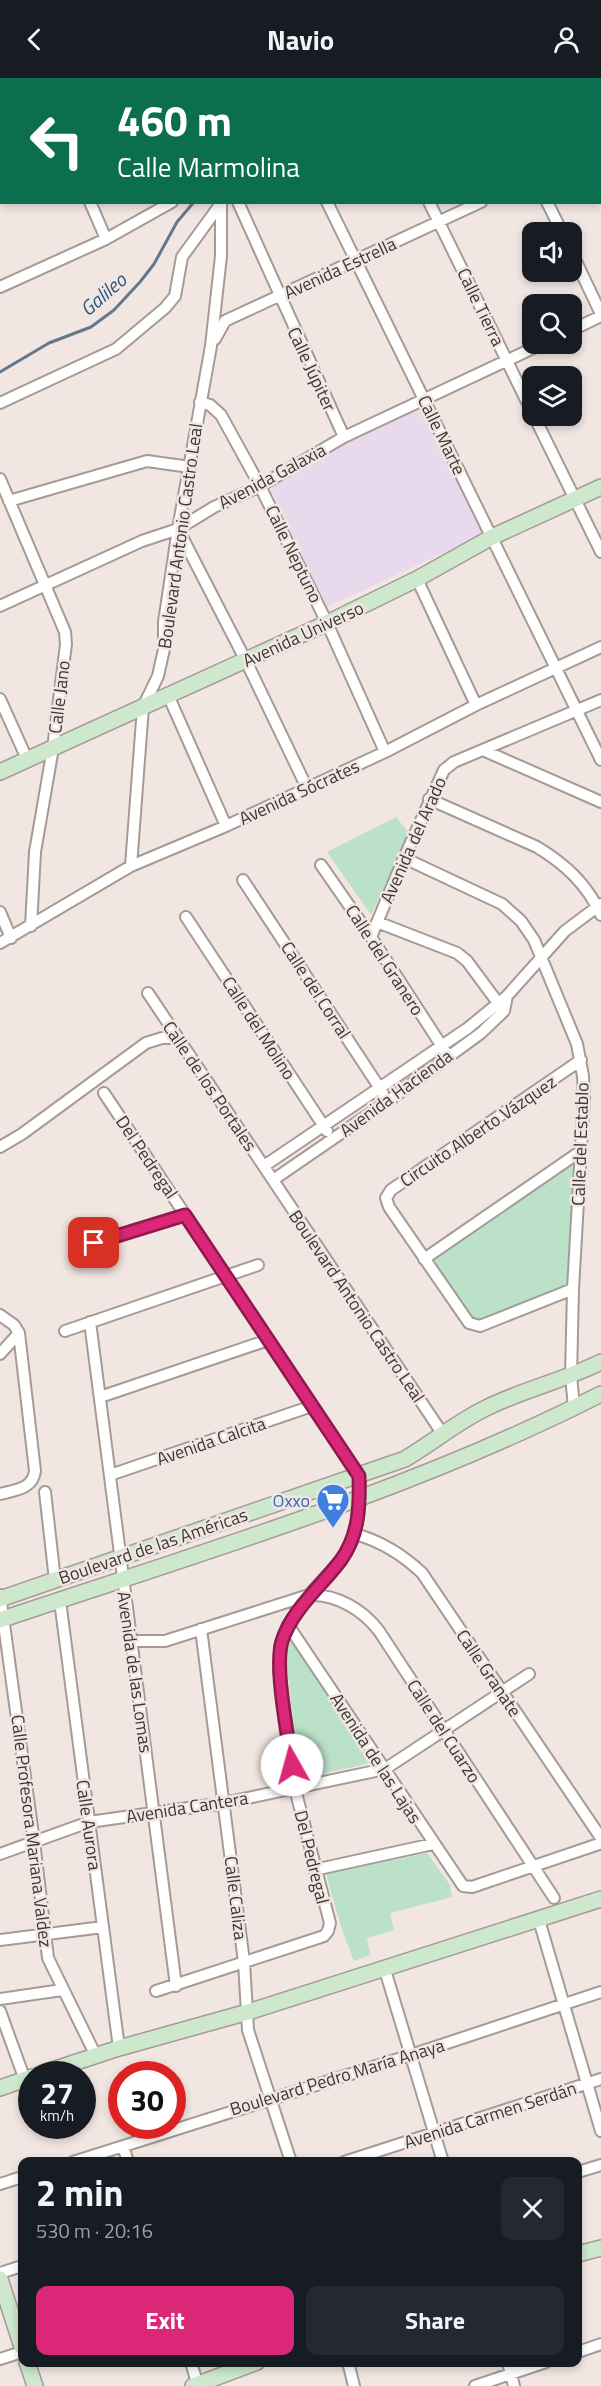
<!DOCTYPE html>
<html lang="en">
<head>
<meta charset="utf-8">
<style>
	:root { --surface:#171b24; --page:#242831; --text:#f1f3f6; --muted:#9ea1a6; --accent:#db2777 }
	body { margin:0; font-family:"Titillium Web",sans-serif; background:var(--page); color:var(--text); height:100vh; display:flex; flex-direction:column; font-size:22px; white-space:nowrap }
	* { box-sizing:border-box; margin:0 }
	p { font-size:20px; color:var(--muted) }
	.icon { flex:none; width:33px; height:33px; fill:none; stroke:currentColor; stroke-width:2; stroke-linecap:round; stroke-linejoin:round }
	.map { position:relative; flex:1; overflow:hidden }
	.sheet { position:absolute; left:18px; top:2079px; width:564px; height:210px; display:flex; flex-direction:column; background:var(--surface); border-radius:12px; box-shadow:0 3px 9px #0003 }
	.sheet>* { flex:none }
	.top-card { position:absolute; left:0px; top:0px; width:602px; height:126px; box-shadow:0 3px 9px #0003; background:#0b6e4f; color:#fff; overflow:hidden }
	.controls { position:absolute; left:522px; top:144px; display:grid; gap:12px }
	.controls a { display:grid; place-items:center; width:60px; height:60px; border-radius:12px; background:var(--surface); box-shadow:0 3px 9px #0003; font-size:30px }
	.speed { position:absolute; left:18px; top:1983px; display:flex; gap:12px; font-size:30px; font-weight:700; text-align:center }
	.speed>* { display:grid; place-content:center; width:78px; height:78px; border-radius:50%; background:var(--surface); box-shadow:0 3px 9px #0003; line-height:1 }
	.speed small { font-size:15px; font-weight:400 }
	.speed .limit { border:9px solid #d22; background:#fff; color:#111 }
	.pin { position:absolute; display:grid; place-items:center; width:51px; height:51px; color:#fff; margin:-26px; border-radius:12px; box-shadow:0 3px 9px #0006 }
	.me { position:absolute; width:66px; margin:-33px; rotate:353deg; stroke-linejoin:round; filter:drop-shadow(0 0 4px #0008) }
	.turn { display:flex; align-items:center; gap:21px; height:126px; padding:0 18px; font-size:27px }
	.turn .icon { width:78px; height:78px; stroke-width:2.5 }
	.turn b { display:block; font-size:42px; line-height:51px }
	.round { display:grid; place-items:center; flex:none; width:63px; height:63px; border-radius:12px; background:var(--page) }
	.summary { display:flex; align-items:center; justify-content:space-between; height:102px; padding:0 18px }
	h1 { font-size:36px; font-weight:700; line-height:45px }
	.primary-button { display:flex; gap:12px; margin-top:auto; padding:12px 18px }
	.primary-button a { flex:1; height:69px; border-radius:12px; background:var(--accent); color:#fff; font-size:24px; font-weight:700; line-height:69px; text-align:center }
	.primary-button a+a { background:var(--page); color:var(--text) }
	header { display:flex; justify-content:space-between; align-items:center; height:78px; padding:0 18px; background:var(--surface); font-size:27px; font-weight:700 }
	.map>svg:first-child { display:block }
	.education { fill:#e8d9ed }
	.green { fill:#bbe1c9 }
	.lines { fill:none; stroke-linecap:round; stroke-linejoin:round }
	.stream { stroke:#657889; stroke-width:3 }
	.street-casing { stroke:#a59b96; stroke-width:14 }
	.secondary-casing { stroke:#a59b96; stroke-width:18 }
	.street { stroke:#fff; stroke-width:10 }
	.secondary { stroke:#cde8cd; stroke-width:15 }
	.route-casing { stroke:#8e194d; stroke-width:15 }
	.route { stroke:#db2777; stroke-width:10 }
	.labels { text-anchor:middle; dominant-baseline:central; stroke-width:5; stroke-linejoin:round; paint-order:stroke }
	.street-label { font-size:18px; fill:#3c3836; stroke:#f2e6e2 }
	.shop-label { font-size:18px; fill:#366cbe; stroke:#f2e6e2; text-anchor:end }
	.water-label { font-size:20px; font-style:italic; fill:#2b5980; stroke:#f2e6e2 }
</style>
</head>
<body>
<header><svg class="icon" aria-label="back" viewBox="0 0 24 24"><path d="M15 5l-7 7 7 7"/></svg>Navio<svg class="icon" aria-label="person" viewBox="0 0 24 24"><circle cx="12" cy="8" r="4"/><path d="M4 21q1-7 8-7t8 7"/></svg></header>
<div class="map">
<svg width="601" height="2308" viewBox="0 0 601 2308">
	<rect width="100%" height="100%" fill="#f2e6e2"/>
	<path class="education" d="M426,326l61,129 -160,74 -60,-127z"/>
	<path class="green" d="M396,739l13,16 -38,82 -44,-63z
		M571,1088l5,1 -9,123 -92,31 -42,-61z
		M288,1556l82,129 -70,16 -16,-137z
		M427,1775l23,32 2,12 -62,16 4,17 -27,8 3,17 -16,6 -12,-31 -16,-56z"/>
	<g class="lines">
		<path class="stream" d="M309,2l1,-2
			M0,294l49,-29 42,-16 23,-17 26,-28 14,-18 23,-42 17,-20"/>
		<g class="street-casing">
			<path id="street" d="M36,0v2
				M187,0l1,2
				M368,0l1,2
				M486,0l1,2
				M587,0l1,2
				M46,2l3,-2
				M216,2l2,-2
				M250,2l1,-2
				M433,2l3,-2
				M0,24h2
				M600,26l1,2
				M600,69h1
				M0,118h2
				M90,124l16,37
				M238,124l106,235
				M327,124l274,558
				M429,124l103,210
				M547,124l15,30
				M572,175l29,61
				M0,209l106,-48 66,-37
				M572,252l29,-14
				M215,261l10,-18 4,-2 252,-117
				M200,324l10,3 11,10 39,71 67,137 58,129
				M0,325l116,-54 49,-41 10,-12 7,-39 40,-55
				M534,338l67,136
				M0,401l65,153 1,12 -13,104 -18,104 -4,74
				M9,423l138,-40 43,6
				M178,451l68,132 61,127
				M417,501l59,126
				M0,528l142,-65 36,-12 36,-22 46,-21 84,-49 198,-93
				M168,617l58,131
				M0,621l27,60
				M485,673l116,51
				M429,721l108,48c28,17 50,37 64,68
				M404,780l98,46 19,17 13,19 43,104 6,32 1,21 -11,192 -2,87 3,31
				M321,787l50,72 74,114
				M131,788l12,-159 15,-31 6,-27v-27l14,-93 33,-183 10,-90v-53
				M243,802l140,213
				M0,834l11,26
				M186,839l141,214
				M377,844l80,31 10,8 34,46
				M371,859l33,-79 40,-88 10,-8 147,-62
				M0,865l131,-77 95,-40 159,-74 91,-47 125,-58
				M148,915l294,440
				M104,1015l255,383 1,23 -5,35 -13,25 -33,36 -21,30 -7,19 -2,26 16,119 35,134 -2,8 -4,5 -168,55
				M0,1069l22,-13 124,-91 16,-5h16
				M264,1088l204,-138 39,-32 58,-65 36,-27
				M273,1102l115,-79 93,-68 23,-22 3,-15
				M87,1163l7,2 91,-28
				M424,1181l157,-108
				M573,1211l-93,37 -11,-3 -80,-116 -3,-9 5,-8 190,-130
				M0,1237l14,10 5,8 16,138c-2,18 -20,19 -35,23
				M90,1244l86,664
				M65,1253l193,-66
				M0,1276l19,-21
				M100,1319l168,-57
				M110,1397l202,-69
				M45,1414l10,88
				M355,1456c25,7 48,21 67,39l179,265
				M0,1517l34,247 14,116 48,98
				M60,1523l59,447
				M288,1547l175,261 9,1 127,-43 2,-2
				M201,1551l43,333 4,68 43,132
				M132,1563h33l144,-46c28,-1 54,15 70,36l175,267
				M0,1776l89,-32 135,-19 161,-34 144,-95
				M314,1792l119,-26
				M539,1842l62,211
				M0,1862l103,-13
				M385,1892l58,192
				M0,1921l62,-9
				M0,1933l25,69
				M123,2068l5,16
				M73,2084l338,-107 190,-63
				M344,2084l257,-83
				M578,2094l23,-7
				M0,2106l22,-7
				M0,2195l22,-7
				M578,2274l23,-8
				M0,2281l22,-7
				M191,2284l7,24
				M348,2284l6,24
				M508,2284l6,24
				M475,2308l71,-24"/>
		</g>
		<g class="secondary-casing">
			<path id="secondary" d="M0,694l327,-149 90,-44 75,-42 109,-50
				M0,1521l405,-140c27,-16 51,-36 79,-50 37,-19 79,-28 117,-47
				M0,1542c203,-68 410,-129 601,-226
				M40,1996l79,-26 129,-36 353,-113
				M0,2010l32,-11
				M578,2176l23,-6
				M0,2201l22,68
				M27,2284l8,24
				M193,2308l64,-24"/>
		</g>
		<use href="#street" class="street"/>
		<use href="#secondary" class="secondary"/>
	</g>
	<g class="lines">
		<g class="route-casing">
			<path id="route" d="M94,1165l91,-28 174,261c1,30 0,59 -18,84 -20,27 -48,48 -59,81 -8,26 6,95 10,124"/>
		</g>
		<use href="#route" class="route"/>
	</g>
	<defs>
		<g id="supermarket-pin" transform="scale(1.725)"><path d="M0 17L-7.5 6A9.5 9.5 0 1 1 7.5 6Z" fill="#3f7fe0" stroke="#f2e6e2"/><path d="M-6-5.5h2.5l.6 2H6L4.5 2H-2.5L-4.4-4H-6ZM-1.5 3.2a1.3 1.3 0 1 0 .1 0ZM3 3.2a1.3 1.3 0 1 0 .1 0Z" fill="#fff"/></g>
	</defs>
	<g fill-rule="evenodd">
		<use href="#supermarket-pin" x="333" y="1422"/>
	</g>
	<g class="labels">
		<g class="street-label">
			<text transform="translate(340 190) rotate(-25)">Avenida Estrella</text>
			<text transform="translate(481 229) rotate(64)">Calle Tierra</text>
			<text transform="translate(312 291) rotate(65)">Calle Júpiter</text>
			<text transform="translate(442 357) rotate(64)">Calle Marte</text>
			<text transform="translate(272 398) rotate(-28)">Avenida Galaxia</text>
			<text transform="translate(180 458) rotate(-82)">Boulevard Antonio Castro Leal</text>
			<text transform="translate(294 476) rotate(64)">Calle Neptuno</text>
			<text transform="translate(303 556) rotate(-25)">Avenida Universo</text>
			<text transform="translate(59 619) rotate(-83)">Calle Jano</text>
			<text transform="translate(299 714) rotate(-25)">Avenida Sócrates</text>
			<text transform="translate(413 762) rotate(-66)">Avenida del Arado</text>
			<text transform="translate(385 882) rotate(57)">Calle del Granero</text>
			<text transform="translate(316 912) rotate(57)">Calle del Corral</text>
			<text transform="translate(259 950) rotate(57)">Calle del Molino</text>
			<text transform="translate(210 1008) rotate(56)">Calle de los Portales</text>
			<text transform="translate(396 1015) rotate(-36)">Avenida Hacienda</text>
			<text transform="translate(478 1053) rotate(-34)">Circuito Alberto Vázquez</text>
			<text transform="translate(580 1066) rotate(-88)">Calle del Establo</text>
			<text transform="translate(147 1079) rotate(56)">Del Pedregal</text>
			<text transform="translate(357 1228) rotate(56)">Boulevard Antonio Castro Leal</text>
			<text transform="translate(211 1363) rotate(-19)">Avenida Calcita</text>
			<text transform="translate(153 1468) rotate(-19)">Boulevard de las Américas</text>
			<text transform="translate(135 1594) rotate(82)">Avenida de las Lomas</text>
			<text transform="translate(489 1595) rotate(56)">Calle Granate</text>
			<text transform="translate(444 1653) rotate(57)">Calle del Cuarzo</text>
			<text transform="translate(376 1680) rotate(57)">Avenida de las Lajas</text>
			<text transform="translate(187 1729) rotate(-9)">Avenida Cantera</text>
			<text transform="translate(89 1747) rotate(82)">Calle Aurora</text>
			<text transform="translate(32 1753) rotate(83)">Calle Profesora Mariana Valdez</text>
			<text transform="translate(312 1779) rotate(76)">Del Pedregal</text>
			<text transform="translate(236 1820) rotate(83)">Calle Caliza</text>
			<text transform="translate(337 1999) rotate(-17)">Boulevard Pedro María Anaya</text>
			<text transform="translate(490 2037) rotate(-18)">Avenida Carmen Serdán</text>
		</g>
		<g class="shop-label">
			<text x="310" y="1422">Oxxo</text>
		</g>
		<g class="water-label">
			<text transform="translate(103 216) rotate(-41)">Galileo</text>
		</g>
	</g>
</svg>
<div class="controls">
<a><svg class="icon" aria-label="sound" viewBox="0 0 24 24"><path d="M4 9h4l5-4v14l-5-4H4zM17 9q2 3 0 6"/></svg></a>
<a><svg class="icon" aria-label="search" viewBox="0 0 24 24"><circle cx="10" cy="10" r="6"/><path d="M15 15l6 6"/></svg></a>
<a><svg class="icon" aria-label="layers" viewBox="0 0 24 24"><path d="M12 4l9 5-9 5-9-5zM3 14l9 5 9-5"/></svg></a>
</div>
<div class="speed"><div>27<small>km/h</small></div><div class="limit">30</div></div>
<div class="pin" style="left:94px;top:1165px;background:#d93025"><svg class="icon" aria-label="arrive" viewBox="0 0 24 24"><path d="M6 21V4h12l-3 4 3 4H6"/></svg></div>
<svg class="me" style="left:292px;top:1687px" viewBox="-20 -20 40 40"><circle r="19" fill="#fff"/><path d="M0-13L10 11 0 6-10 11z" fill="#db2777"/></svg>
<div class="top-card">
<div class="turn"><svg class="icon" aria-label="left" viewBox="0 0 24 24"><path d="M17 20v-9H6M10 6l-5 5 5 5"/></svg><div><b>460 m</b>Calle Marmolina</div></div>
</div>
<section class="sheet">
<div class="summary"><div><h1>2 min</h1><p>530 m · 20:16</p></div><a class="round"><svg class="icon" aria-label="close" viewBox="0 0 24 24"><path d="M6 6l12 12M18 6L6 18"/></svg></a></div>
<div class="primary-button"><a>Exit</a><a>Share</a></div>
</section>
</div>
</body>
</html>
